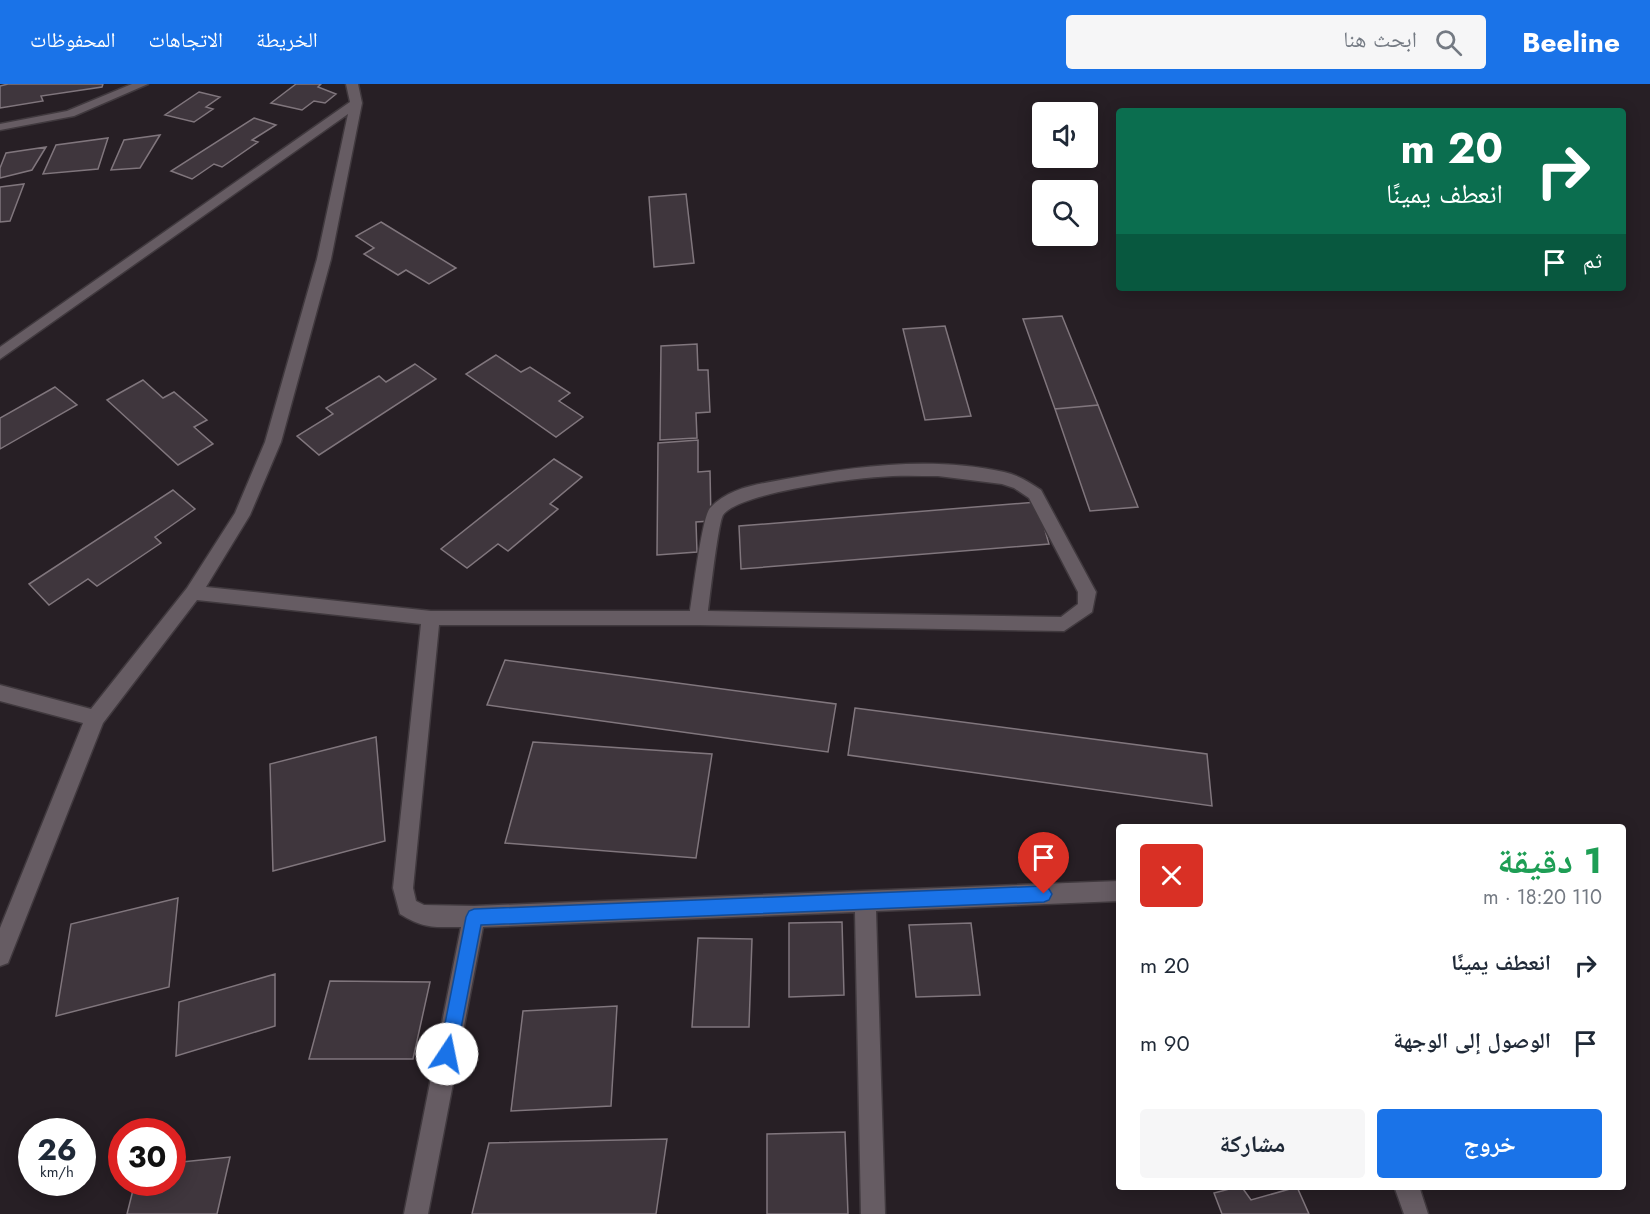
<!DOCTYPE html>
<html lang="ar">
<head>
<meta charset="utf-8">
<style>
	:root { --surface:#fff; --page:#f6f6f7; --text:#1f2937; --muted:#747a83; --accent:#1a73e8 }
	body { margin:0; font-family:Jost,"Noto Naskh Arabic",sans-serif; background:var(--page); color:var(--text); direction:rtl; height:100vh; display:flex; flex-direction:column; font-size:22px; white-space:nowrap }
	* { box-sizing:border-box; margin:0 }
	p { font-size:20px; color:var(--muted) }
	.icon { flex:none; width:33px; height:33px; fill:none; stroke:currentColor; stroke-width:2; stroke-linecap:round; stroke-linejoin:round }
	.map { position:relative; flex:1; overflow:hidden; direction:ltr }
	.sheet { position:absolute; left:1116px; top:740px; width:510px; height:366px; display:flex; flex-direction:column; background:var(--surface); border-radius:6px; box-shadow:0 3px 15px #0003; direction:rtl }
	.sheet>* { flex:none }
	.hud { position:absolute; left:1116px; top:24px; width:510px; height:183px; border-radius:6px; box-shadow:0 3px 15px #0003; direction:rtl; background:#0b6e4f; color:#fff; overflow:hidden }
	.tools { position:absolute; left:1032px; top:18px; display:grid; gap:12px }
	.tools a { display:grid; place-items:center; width:66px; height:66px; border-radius:6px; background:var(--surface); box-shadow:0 3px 15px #0003; font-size:30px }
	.speed { position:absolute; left:18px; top:1034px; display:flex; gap:12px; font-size:30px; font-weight:700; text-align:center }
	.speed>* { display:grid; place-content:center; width:78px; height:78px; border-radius:50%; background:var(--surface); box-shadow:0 3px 15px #0003; line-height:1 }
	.speed small { font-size:15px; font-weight:400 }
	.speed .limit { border:9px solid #d22; background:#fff; color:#111 }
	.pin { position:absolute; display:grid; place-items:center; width:51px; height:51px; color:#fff; margin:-62px -26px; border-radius:50% 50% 50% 0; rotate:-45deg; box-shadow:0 0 6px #0007 }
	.pin .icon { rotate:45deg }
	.me { position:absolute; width:66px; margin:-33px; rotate:11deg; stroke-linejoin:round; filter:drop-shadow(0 0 4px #0008) }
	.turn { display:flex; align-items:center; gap:21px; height:126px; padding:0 24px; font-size:27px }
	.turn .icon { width:78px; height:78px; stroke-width:2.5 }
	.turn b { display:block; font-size:42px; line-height:51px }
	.then { display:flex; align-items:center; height:57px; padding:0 24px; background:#0003; gap:12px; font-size:22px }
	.round { display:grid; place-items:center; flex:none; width:63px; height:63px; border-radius:6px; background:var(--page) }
	.overview { display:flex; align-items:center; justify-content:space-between; height:102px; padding:0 24px }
	h1 { font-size:36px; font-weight:700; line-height:45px; color:#1e9e55 }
	.primary-button { display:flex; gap:12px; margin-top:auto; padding:12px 24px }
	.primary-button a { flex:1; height:69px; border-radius:6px; background:var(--accent); color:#fff; font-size:24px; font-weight:700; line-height:69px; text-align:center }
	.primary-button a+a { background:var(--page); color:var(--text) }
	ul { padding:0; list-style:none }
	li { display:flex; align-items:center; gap:18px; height:78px; padding:0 24px }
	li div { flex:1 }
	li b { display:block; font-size:22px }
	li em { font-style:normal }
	header { display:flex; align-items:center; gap:36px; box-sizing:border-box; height:84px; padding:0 30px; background:var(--accent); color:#fff }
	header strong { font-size:28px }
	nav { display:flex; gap:33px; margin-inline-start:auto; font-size:21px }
	.search { width:420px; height:54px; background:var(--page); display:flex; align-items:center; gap:15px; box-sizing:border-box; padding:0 21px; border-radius:6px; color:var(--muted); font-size:22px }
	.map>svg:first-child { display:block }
	.building { fill:#3f363d; stroke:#80767d; stroke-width:1.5 }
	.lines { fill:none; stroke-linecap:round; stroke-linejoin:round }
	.minor-casing { stroke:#40393e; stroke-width:3 }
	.minor { fill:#665c63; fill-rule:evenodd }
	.route { fill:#1a73e8; stroke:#114b97; stroke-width:1.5 }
</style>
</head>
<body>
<header>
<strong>Beeline</strong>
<div class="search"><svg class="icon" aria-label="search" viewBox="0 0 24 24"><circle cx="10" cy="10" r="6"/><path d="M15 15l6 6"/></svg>ابحث هنا</div>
<nav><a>الخريطة</a><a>الاتجاهات</a><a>المحفوظات</a></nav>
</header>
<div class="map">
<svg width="1650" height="1130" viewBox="0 0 1650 1130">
	<rect width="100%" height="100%" fill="#271f25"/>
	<path class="building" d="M8,0h95l-1,3 -61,9 2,5 -43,7v-22z
		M296,0h25l-3,3 18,7 -11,9 -11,-2 -12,9 -31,-7z
		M199,8l21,5 -14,10 7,2 -19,13 -29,-7z
		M254,34l22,7 -24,15 6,2 -36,25 -8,-3 -22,15 -21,-8z
		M160,51l-20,33 -29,2 13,-30z
		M108,54l-10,31 -55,5 13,-29z
		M46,63l-14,23 -32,8v-10l6,-15z
		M24,100l-14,37 -10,1v-35z
		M686,110l8,69 -40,4 -5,-70z
		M381,138l75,46 -27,16 -23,-14 -8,5 -34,-21 10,-6 -18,-12z
		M1062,232l36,89 -43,4 -32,-90z
		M945,242l26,90 -46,4 -22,-91z
		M697,260l1,26h10l2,42 -14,1 1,25 -37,2 1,-94z
		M496,271l25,17 9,-5 40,26 -11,8 24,16 -27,20 -90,-63z
		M415,280l21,15 -117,76 -22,-19 36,-22 -7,-6 53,-32 7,6z
		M143,296l20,18 11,-6 33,28 -13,7 19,17 -35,21 -71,-65z
		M55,303l22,18 -77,44v-31z
		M1098,321l40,102 -48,4 -35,-102z
		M698,356v32l12,-1 1,50 -15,1 1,30 -40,3 1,-112z
		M554,375l28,18 -32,27 8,5 -50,42 -10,-7 -31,24 -26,-19z
		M173,406l22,19 -40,28 6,6 -64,43 -9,-7 -39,26 -20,-21z
		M1037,418l12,42 -308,25 -2,-43z
		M505,576l331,44 -8,48 -341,-47z
		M855,624l352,46 5,52 -364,-51z
		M376,653l9,104 -112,30 -3,-107z
		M533,658l179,12 -16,104 -191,-15z
		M178,814l-9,89 -113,29 15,-92z
		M842,838l2,73 -55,2v-74z
		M971,839l9,72 -64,2 -7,-72z
		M698,854l54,1 -3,88h-57z
		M275,890v52l-99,30 3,-54z
		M330,897l100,1 -17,77h-104z
		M617,922l-6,100 -100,5 12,-100z
		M845,1048l3,82h-81v-80z
		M667,1055l-11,75h-184l17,-71z
		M230,1073l-13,57h-90l8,-32h37v-19z
		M1241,1102l10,14 46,-13 12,27h-87l-8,-21z"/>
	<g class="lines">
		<g class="minor-casing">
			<path id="minor" d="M132,0h16l-74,32 -74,14v-6l67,-13z
				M346,0h12l4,19 -31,156 -50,183 -31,73 -44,72 225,24h259c3,-18 12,-94 20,-103 19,-21 50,-24 76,-29 70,-13 146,-23 218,-7 14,3 25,10 37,18l55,102 -4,20 -28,19 -366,-6h-259l-26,263 3,13 8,4 50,1 645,-25v20l-243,10 9,303h-24l-6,-302 -372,15 -55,287h-24l57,-287c-27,0 -37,2 -61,-13l-7,-26 28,-264 -224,-24 -94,123 -95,240 -8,3v-38l83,-205 -83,-22v-16l91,24 96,-121 48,-75 30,-71 52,-183 31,-145 -348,245v-12l350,-245zM938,392l64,8 12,4 15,10 49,94v12l-17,13 -353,-6c2,-15 10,-87 15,-96 15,-22 126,-36 155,-38 20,-2 40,-1 60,-1z
				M1394,1102h25l9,28h-24z"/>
		</g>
		<use href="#minor" class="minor"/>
	</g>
	<path class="route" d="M1044,802l5,3 3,5 -3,6 -5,2 -563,23 -25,129 -3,6 -6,3 -6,-3 -2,-6 27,-137 3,-6 5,-2z"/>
</svg>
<div class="tools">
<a><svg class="icon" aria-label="sound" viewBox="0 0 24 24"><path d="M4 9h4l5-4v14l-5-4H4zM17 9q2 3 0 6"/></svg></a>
<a><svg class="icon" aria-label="search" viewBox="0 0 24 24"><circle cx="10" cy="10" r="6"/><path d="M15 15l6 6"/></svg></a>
</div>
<div class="speed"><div>26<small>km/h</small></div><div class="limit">30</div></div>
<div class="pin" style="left:1044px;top:810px;background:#d93025"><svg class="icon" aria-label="arrive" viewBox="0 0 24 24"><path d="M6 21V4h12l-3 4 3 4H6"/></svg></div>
<svg class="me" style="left:447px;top:970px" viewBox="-20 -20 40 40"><circle r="19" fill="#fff"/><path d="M0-13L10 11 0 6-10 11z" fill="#1a73e8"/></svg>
<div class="hud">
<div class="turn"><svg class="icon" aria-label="right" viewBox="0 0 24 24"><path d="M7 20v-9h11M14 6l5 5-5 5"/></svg><div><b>20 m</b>انعطف يمينًا</div></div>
<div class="then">ثم<svg class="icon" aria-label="arrive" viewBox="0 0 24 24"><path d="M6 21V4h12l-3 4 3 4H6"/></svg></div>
</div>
<section class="sheet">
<div class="overview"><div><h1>1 دقيقة</h1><p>110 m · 18:20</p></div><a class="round" style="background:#d93025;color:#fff"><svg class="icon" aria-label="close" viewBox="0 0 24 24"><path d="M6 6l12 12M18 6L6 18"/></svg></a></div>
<ul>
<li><svg class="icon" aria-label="right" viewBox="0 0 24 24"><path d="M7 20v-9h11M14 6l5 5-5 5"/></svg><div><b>انعطف يمينًا</b></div><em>20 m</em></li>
<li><svg class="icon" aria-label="arrive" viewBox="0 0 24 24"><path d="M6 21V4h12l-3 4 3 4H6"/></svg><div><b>الوصول إلى الوجهة</b></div><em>90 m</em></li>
</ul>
<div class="primary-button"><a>خروج</a><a>مشاركة</a></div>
</section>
</div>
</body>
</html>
